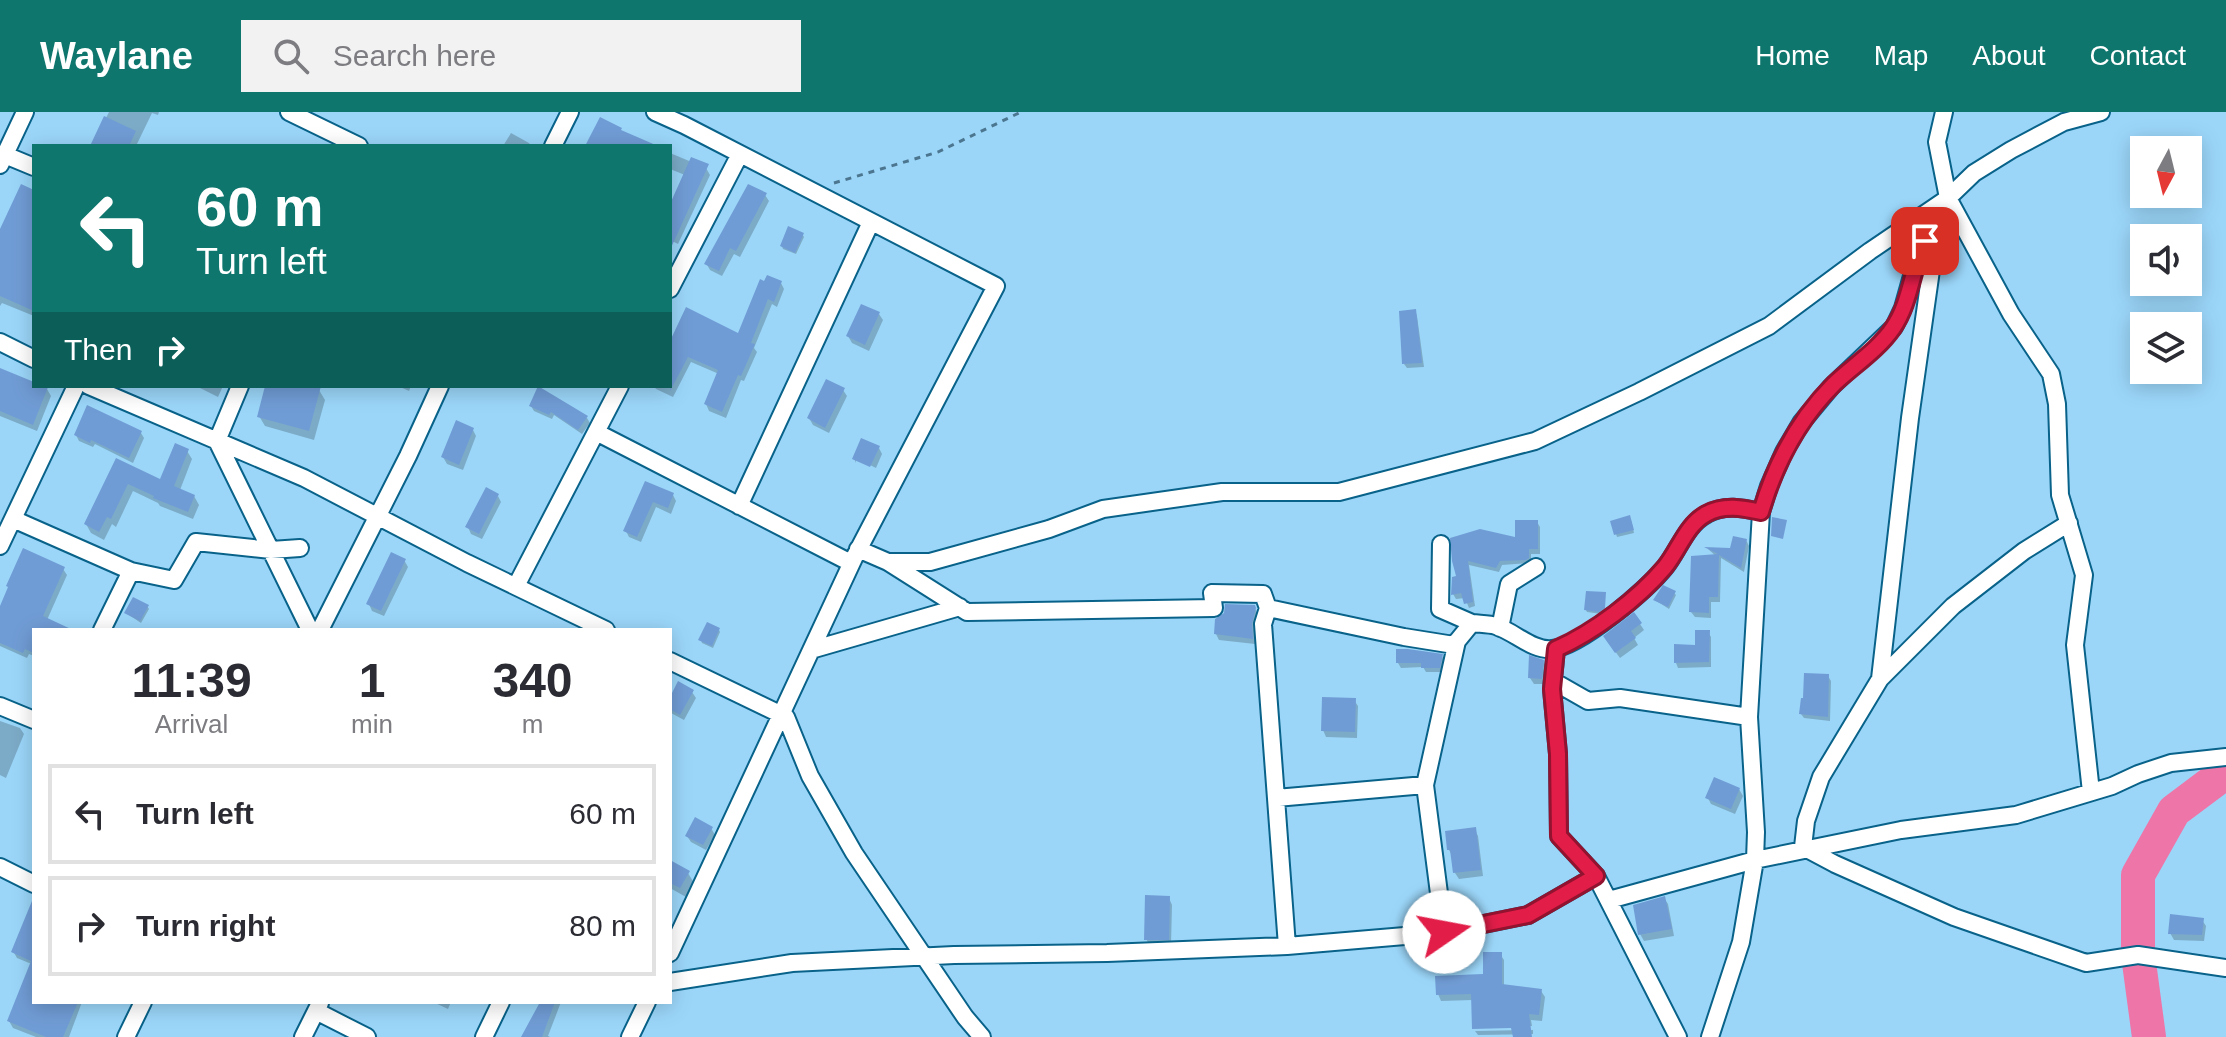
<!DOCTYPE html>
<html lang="en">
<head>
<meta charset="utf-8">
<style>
	:root { --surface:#fff; --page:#f2f2f3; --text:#2b2b33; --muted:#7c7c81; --line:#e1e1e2; --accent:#0f766e }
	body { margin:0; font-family:Arial,sans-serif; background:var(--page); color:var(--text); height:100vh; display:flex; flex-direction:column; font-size:30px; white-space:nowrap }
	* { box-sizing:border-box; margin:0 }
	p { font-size:26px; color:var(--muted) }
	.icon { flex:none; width:44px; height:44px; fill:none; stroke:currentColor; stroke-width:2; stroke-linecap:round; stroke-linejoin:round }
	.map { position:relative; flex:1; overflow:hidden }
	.drawer { position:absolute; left:32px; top:516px; width:640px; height:376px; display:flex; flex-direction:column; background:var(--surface); border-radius:0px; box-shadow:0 4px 20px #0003 }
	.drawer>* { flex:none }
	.top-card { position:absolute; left:32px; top:32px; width:640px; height:244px; border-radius:0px; box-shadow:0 4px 20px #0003; background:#0f766e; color:#fff; overflow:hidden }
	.needle { width:52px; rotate:187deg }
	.fabs { position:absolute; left:2130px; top:24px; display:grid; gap:16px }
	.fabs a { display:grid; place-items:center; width:72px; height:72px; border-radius:0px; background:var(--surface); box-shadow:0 4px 20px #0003; font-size:40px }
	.pin { position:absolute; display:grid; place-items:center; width:68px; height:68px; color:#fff; margin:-34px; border-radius:16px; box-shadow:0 4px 12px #0006 }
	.me { position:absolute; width:88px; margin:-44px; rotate:78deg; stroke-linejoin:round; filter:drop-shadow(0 0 6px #0008) }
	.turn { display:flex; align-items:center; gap:28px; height:168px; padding:0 32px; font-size:36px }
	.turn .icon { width:104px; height:104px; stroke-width:2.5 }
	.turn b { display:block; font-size:56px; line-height:68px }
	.then { display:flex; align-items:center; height:76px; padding:0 32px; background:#0003; gap:16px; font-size:30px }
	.eta { display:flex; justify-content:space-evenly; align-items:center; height:136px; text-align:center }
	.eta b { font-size:48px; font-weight:700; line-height:56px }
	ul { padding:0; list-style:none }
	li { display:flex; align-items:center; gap:24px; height:100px; margin:0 16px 12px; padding:0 16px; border:4px solid var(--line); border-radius:0px }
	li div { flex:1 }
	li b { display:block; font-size:30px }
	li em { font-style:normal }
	header { display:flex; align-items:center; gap:48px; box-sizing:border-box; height:112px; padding:0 40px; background:var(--accent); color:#fff }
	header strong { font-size:38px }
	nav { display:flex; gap:44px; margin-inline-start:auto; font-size:28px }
	.search { width:560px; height:72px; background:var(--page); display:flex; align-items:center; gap:20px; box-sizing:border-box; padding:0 28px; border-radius:0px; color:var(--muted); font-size:30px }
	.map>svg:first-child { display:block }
	.shadow { fill:#0003 }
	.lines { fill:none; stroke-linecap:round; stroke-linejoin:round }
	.river { stroke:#ee75a8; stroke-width:34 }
	.building { fill:#709cd5 }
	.minor-casing { stroke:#086289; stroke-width:20 }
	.path { stroke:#4c768f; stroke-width:3; stroke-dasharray:6 6; stroke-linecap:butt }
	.minor { stroke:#fff; stroke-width:16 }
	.route-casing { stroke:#92132f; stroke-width:20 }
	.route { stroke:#e11d48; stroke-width:14 }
</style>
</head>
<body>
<header>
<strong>Waylane</strong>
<div class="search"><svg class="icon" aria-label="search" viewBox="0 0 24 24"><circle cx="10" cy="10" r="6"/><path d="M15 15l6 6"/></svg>Search here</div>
<nav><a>Home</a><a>Map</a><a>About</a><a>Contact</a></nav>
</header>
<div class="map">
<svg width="2226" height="925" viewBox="0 0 2226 925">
	<rect width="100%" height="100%" fill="#9bd6f9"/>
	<path class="shadow" d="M109,0h50l-1,3 -6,-2 -16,33h-44z
		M511,21l18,10 2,3h-28z
		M670,41l36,15 4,7 -32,69 -8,-4v-31l15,-34 -15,-6z
		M34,80v124l-32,-13 -2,3v-73z
		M765,83l4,6 -29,56 -6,-3 -12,22 -12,-6 -4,-7z
		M802,122l2,3 -8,17 -13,-5 -1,-3z
		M761,170l20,1 3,6 -7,18 -5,-3 -18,44 3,4 -13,29 -3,-1 -15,38 -17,-7 -3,-7 13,-30 -28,-12 -18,35 -17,-8 -2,-3h16v-41l69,-9z
		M1415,199l2,5 7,51 -17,1 -3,-4z
		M879,202l4,6 -14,31 -17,-8 -4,-7z
		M0,258l34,14v2l13,3 4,7 -14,35 -37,-15z
		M196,274h27l-5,11z
		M267,274h42l10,4 6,10 -11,40 -49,-14 -6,-10z
		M398,274h13l-2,5z
		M843,278l4,6 -18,37 -16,-8 -4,-7z
		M531,294l56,12 3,5 -8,11 -28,-19 -2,4 -18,-8z
		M473,318l3,6 -13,34 -16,-6 -4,-7z
		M141,321l3,5 -11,25 -38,-19 -2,3 -14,-6 -3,-6z
		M879,336l3,6 -6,14 -20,-10v5l-2,-5z
		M187,339l5,8 -12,31 14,6 5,9 -6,14 -33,-13 -2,-3 -25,-12 -17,36 -4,-3 -8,16 -13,-7 -5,-9 31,-63 44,21z
		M646,372l27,11 3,6 -5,13 -15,-7 -15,35 -12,-5 -3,-6z
		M498,384l3,6 -19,37 -11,-5 -3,-7z
		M1631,408l3,13 -17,4 -5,-15z
		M1537,410l3,5v27h-9v9l-29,2 -3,7 -30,-7 6,41 -6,2 -4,-10 -9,1 -3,-5 6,-16 -5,-18 63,-20z
		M1746,428l3,6 -5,26 -23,-14 -1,44h-9v16l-16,-1 -4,-5 26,-55 -9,-8 23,1z
		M404,448l4,7 -24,49 -12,-5 -3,-7z
		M63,457l4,6 -20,45 21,10h-34v26l-5,-2 -2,4 -27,-12v-35l10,-22z
		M1674,481l2,2 -7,14 -14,-9z
		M1605,482v16l-4,4 -14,-2 -1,-2z
		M147,494l2,3 -8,14 -15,-10z
		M1254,495l5,9 -4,16v12l-36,-4 -3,-6z
		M1640,512l4,6 -10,8 4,7 -18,13 -11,-15z
		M719,518l1,2 -7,16 -11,-5 -1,-3z
		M1708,520l3,5v30l-33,1 -2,-5 21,-16z
		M1442,544l2,5 -2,11h-16l-3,-5 -22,1 -3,-5z
		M1543,549l3,7 -1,16h-11l-4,-6z
		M1828,564l3,5 -1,40 -26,-3 -3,-4z
		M692,580l4,6 -12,22 -13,-7 -1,-12z
		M1354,588l4,6 -1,32 -31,-1 -3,-7z
		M0,609l20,7 4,6 -18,44 -6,-3z
		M1739,677l4,7 -8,18 -24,-10 -3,-6z
		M711,716l4,7 -9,15 -15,-8 -4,-6z
		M1475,718l3,6 5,40 -24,3 -4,-6 -2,-16 -4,-7z
		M670,750l18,11 6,10 -8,14 -16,-9z
		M1169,786l3,7 -1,40h-21l-4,-6z
		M1664,786l4,6 6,32 -30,5 -4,-7z
		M2202,808l4,6 -2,15 -30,-1 -4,-7z
		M34,810v43l-17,-7 -4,-7z
		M1500,842l4,6v26l37,5 4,6 -3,24 -11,-1 1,6 -58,1v2l-1,-29 -32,1 -3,-7 47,-18z
		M34,866v24h48l-13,35h-33l-23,-9 -4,-7z
		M433,890h18l-3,7z
		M541,890h20l-13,34 2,1h-27z
		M1533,918v4l-55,1 -3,-4z"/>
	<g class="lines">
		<path class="river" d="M2149,925l-11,-82v-80l36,-64 52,-39"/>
	</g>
	<path class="building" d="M104,4l32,15 -7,15h-39z
		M600,5l22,11 -1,2 37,16h-73z
		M691,45l18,7 -39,86v-46z
		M21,72l13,6v121l-34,-15v-67z
		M748,72l19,9 -31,58 -6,-3 -11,23 -15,-7z
		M788,114l16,7 -9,20 -15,-7z
		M767,163l15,6 -8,21 -6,-3 -17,44 4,1 -14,32 -3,-1 -16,37 -18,-8 14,-34 -30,-13 -18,34v-50l16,-34 52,26 22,-54 4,2z
		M861,192l19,8 -15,33 -19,-9z
		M1416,197l6,54 -20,1 -3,-53z
		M0,256l34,14v4l14,1 -15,38 -33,-14z
		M826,267l19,9 -20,40 -18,-10z
		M265,274h56l-12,45 -52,-14z
		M538,274l50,30 -10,14 -27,-18 -2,3 -20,-9z
		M87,293l55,26 -13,27 -38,-18 -1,3 -16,-8z
		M456,308l18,8 -15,37 -18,-8z
		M861,326l19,8 -10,21 -18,-8z
		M175,331l14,6 -15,37 21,9 -7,17 -35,-14 1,-2 -26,-12 -17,35 -4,-2 -8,15 -15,-8 32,-66 44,21z
		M645,369l29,12 -6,15 -15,-6 -16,35 -14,-6z
		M486,375l13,7 -20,40 -14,-7z
		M1630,403l4,15 -20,5 -4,-14z
		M1772,405l15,3 -4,19 -12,-3z
		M1515,408h23v29h-9v9l-3,2 -26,1 -4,7 -28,-7 5,41 -9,2 -3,-11 -10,2 1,-18 4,-1 -4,-15 -2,-23 30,-9 35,8z
		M1733,424l14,3 -6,29 -22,-13 -1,42h-9v16l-20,-1 2,-56 27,-2 -14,-7 26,1z
		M23,436l42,19 -22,49 30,14h-39v23l-9,-4 -2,4 -23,-10v-37l8,-19 -2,-1z
		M391,440l15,7 -25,52 -15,-7z
		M1663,473l13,6 -8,16 -15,-7z
		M1586,479l20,1 -1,16 -6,4 -15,-2z
		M133,485l16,8 -9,16 -16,-8z
		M1225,492l30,1 1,3 -4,16 1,15 -39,-5 1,-15 9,-6z
		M1634,500l8,11 -11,8 5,7 -21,15 -12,-17z
		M707,510l13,6 -8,18 -14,-6z
		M1695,518h15l-1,32 -35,1v-19l21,1z
		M1396,537h12l35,5 -3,14h-19v-5h-25z
		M1529,543l15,5 -2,19 -14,-1z
		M1804,561l25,1 -1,43 -29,-3 2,-16h2z
		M678,569l16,9 -14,25 -10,-6v-12z
		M1322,585l34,1 -1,34 -34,-1z
		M1714,665l26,11 -9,21 -26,-11z
		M695,705l18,10 -10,18 -18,-9z
		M1476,715l5,43 -28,3 -3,-23h-3l-2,-19z
		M670,748l20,11 -10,17 -10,-5z
		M1145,783l25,1 -1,44h-25z
		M34,784v106h44l-15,35h-17l-39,-16 24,-60 -20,-9z
		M1665,784l7,33 -34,6 -5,-30z
		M2170,802l34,4 -2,17 -34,-1z
		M1483,840h19v32l40,5 -3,26 -10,-1 3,23h-19l-2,-9 -39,1 -1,-35 -35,1 -1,-19 48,-2z
		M540,890h15l-13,35h-21z"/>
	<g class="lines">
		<g class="minor-casing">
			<path id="minor" d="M289,0l70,34
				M655,0l29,13 312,161 -142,272 -184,395
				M1944,0l-7,30 11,56
				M553,34l17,-34
				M5,43l29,12
				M0,53l25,-53
				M670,177l70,-135
				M0,230l34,17
				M89,274l215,92 163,85 139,67
				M240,274l-23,55 93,189
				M596,320l255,131
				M739,394l132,-284
				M13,407l118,52 -29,59
				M2069,411l-45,28 -71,55 -73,73 -59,98 -15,44 -3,26 32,17 119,53 132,46 52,-8 88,13
				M1441,432l-1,65 32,14
				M0,434l76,-160
				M858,437l30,13h42l119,-33 54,-20 119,-17h117l196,-51 104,-49 130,-66 101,-75 78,-53 63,116 40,60 6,30 3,91 24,80 -9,70 16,147
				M888,450l79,50 247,-4 -2,-15 51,1 5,14 136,29 50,8 18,-22c7,1 17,1 24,3 19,6 36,25 56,23 28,-2 96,-60 114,-83 13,-17 21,-42 41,-52 17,-10 36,-6 54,-2
				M131,459l43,9 22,-38 75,8 29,-2
				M516,474l104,-200
				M1268,496l-5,16 24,322
				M1500,516l9,-44 27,-17
				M320,518l88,-174 32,-70
				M1556,537l-4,40 6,65 1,82 37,40 82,161
				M811,538l149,-43
				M670,549l116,56 24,59 44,77 111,164 17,20
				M1880,567l30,-261 27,-190
				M1553,569l35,20 32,-3 129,19
				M0,594l34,14
				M1276,686l149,-13
				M0,755l34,17
				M1609,788l146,-40 146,-30 115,-15 96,-29 26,-12 33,-11 55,-6
				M1444,820l-19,-147 32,-144
				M670,870l122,-19 162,-8 153,-2 180,-7 153,-13 88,-18 68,-39
				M316,899l51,26
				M126,925l17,-35
				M303,925l17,-34
				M484,925l17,-35
				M630,925l17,-35
				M1710,925l31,-95 14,-82 1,-28 -7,-115 12,-205 8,-26 15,-34 17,-29 30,-36 63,-60 9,-19 14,-50 15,-33 16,-27 26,-25 37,-23 53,-28 37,-10"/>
		</g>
		<path class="path" d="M834,71l104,-31 83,-40"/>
		<use href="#minor" class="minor"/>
	</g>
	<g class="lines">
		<g class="route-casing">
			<path id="route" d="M1444,820l84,-17 68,-39 -37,-40 -1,-82 -6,-65 4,-40c38,-17 82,-50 109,-82 14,-17 21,-42 41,-53 18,-10 37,-6 55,-2 14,-48 37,-92 73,-128 19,-18 44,-34 59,-56 17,-24 19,-59 32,-87"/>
		</g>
		<use href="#route" class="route"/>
	</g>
</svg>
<div class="fabs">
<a><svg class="needle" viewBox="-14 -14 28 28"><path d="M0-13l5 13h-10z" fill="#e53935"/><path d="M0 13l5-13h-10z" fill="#7c7c81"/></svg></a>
<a><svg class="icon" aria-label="sound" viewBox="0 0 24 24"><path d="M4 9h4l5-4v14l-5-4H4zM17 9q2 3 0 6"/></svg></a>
<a><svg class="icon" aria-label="layers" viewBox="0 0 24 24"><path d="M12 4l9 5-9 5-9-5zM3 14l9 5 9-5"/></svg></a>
</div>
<div class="pin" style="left:1925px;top:129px;background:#d93025"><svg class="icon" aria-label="arrive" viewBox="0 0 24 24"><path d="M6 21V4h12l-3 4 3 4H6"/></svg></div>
<svg class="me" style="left:1444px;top:820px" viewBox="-20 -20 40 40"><circle r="19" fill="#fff"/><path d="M0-13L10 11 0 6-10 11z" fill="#e11d48"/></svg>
<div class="top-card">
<div class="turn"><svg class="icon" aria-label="left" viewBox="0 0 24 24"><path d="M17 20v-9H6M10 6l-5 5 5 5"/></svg><div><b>60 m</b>Turn left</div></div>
<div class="then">Then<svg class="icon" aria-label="right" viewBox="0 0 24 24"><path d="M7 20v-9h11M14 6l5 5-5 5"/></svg></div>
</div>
<section class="drawer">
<div class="eta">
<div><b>11:39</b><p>Arrival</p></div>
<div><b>1</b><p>min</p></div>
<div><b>340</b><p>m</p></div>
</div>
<ul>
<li><svg class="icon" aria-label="left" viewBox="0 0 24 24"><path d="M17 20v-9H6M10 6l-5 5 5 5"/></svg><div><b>Turn left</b></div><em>60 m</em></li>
<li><svg class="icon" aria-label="right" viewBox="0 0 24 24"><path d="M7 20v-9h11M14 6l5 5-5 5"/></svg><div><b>Turn right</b></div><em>80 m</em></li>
</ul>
</section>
</div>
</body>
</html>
